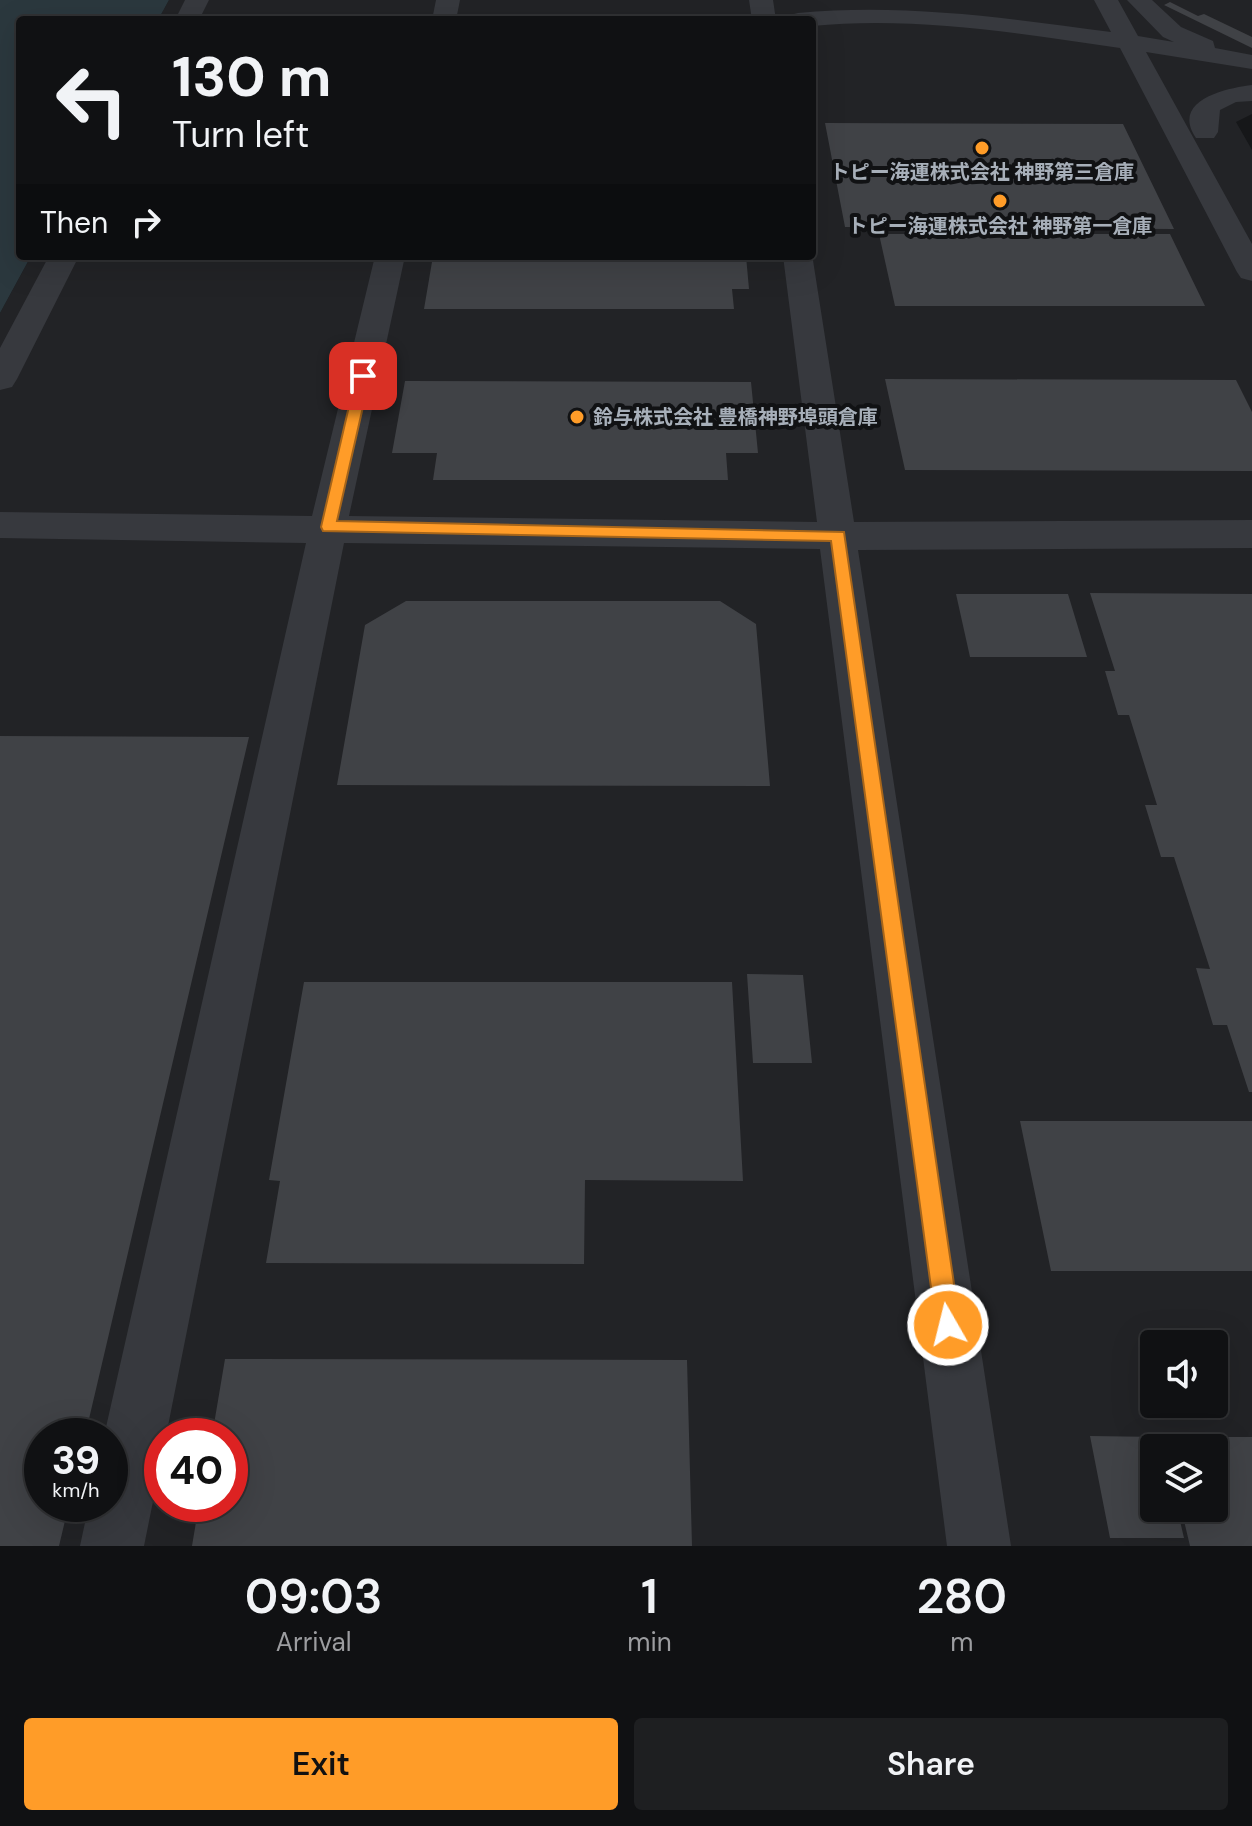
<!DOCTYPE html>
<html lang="en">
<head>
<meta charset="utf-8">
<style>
	:root { --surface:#101113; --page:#1e1f21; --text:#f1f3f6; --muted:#9c9da0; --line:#303133; --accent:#ff9c28 }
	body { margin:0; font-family:"DM Sans","Noto Sans JP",sans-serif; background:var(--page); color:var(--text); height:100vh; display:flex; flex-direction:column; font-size:30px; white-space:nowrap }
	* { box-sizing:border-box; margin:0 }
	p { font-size:26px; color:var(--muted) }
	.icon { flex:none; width:44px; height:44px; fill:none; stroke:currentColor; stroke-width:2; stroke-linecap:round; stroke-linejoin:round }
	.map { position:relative; height:1546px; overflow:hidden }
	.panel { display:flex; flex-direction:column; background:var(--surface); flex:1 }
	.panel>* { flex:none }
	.hud { position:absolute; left:16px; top:16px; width:800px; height:244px; border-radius:8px; box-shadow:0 8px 32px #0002,0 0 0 2px var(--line); background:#101113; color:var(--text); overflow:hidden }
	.buttons { position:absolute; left:1140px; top:1330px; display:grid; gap:16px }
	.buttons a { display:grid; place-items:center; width:88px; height:88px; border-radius:8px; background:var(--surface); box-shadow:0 8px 32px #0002,0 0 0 2px var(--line); font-size:40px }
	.speed { position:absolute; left:24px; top:1418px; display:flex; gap:16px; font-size:40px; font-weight:700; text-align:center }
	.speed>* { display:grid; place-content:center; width:104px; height:104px; border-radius:50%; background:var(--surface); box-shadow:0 8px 32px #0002,0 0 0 2px var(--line); line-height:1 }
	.speed small { font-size:20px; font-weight:400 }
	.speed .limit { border:12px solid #d22; background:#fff; color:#111 }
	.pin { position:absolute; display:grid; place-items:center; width:68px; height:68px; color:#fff; margin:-34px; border-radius:16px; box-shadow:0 4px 12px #0006 }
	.me { position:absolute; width:88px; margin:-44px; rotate:352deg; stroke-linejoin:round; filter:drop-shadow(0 0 6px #0008) }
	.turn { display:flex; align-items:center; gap:28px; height:168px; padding:0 24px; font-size:36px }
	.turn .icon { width:104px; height:104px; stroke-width:2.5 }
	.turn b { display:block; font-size:56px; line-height:68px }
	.then { display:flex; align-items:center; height:76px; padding:0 24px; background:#0003; gap:16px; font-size:30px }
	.eta { display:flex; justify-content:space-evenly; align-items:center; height:136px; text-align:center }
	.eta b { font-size:48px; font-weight:600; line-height:56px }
	.cta { display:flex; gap:16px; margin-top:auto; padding:16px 24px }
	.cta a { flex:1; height:92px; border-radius:8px; background:var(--accent); color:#111; font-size:32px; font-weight:600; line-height:92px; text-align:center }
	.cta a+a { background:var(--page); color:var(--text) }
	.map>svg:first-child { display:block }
	.built { fill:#222326; fill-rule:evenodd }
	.water { fill:#2b383e }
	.building { fill:#404246 }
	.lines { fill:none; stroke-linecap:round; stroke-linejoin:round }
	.minor { fill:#37393e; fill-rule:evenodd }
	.route { fill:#ff9c28; stroke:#a6651a; stroke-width:2 }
	.poi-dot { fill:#ff9c28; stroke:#111214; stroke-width:3 }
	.labels { text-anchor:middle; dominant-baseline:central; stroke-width:8; stroke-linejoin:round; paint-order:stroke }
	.far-poi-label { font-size:20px; font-weight:bold; fill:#a7afb9; stroke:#111214 }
</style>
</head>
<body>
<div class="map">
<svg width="1252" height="1546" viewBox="0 0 1252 1546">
	<rect width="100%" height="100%" fill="#161719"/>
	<path class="built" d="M169,0h1083v114l-16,8 16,28v1396h-1252v-1233l31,-57h781v-236h-654zM1154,1344h60v60h-60zM42,1436h68v68h-68zM162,1436h68v68h-68zM1154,1448h60v60h-60z"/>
	<path class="water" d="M0,0h169l-11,20h-138v236h11l-31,57z"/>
	<path class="building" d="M1170,2l28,14 6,-2 48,23v11l-88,-43z
		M825,123l298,1 51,105 -329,-2z
		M879,234h291l35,72h-310z
		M433,256h313l3,33h-17l2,20h-310z
		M885,379l351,1 16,32v59l-347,-1z
		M405,381l346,1 7,71h-32l2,27h-295l4,-27h-45z
		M1090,593l162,1v498h-3l-22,-67h-14l-17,-57 14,1 -36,-112h-13l-16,-52h12l-28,-90h-11l-13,-44h10z
		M956,594h112l19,63h-117z
		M406,601h314l36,23 14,162 -433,-1 28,-160z
		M0,736l249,1 -164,699h-43v68h27l-10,42h-59z
		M747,974l56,1 9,88h-59z
		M304,982h428l11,199 -158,-1 -1,84 -318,-1 14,-82 -11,-1z
		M1020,1121h232v150h-201z
		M225,1359l462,1 5,186h-500l7,-42h31v-68h-18z
		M1090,1436l70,1 3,11h-9v60h23l7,30h-74z
		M1165,1437h87v109h-62l-9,-38h33v-60h-47z"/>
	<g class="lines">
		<path class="minor" d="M185,0h24l-10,20h-24z
			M436,0h24l-4,20h-24z
			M749,0h24l3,20h-24z
			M1094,0h24l20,36 36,6 -11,-5 -36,-37h25l29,27 32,14 2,7 37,7v14l-106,-17 106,192v37l-11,-3 -4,-6 -117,-224c-101,-15 -207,-32 -308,-22v-6h-26l4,-5 8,-2c104,-10 210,5 313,19z
			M1252,85v16l-16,1 -16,8 -2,22 -4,6h-18c-26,-38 31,-50 56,-53z
			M812,254l42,268 398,-2v28l-394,2 153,996h-64l-127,-997 -476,-6 -178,893h-4v21l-18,89h-64l9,-42h21v-68h-6l202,-893 -306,-5v-26l312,4 63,-260h30l-56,260 468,6 -34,-266z
			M49,256h30l-62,123 -5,8 -12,3v-42z"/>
	</g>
	<path class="route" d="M363,372l7,4 -33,145 507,11 116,793 -3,9 -9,4 -9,-4 -3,-9 -105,-784 -508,-10 -2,-4 35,-151z"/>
	<g class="poi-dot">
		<circle cx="982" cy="148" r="8"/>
		<circle cx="1000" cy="201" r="8"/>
		<circle cx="577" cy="417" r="8"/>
	</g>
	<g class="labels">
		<g class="far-poi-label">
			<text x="982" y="172">トピー海運株式会社 神野第三倉庫</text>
			<text x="1000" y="226">トピー海運株式会社 神野第一倉庫</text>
			<text x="593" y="417" text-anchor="start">鈴与株式会社 豊橋神野埠頭倉庫</text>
		</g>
	</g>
</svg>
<div class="buttons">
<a><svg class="icon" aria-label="sound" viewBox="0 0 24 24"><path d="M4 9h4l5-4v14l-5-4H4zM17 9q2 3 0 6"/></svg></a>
<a><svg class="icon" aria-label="layers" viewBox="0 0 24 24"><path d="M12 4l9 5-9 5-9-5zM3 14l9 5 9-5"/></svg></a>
</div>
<div class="speed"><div>39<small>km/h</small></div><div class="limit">40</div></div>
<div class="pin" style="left:363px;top:376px;background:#d93025"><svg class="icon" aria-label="arrive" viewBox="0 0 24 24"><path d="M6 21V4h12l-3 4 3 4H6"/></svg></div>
<svg class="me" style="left:948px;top:1325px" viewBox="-20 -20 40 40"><circle r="17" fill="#ff9c28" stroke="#fff" stroke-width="3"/><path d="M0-11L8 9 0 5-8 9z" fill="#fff"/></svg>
<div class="hud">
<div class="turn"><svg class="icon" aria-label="left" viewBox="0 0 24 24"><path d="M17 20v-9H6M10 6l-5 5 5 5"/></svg><div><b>130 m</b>Turn left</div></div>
<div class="then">Then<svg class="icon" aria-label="right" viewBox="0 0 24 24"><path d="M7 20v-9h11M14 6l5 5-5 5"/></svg></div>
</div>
</div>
<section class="panel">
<div class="eta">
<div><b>09:03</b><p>Arrival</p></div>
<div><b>1</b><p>min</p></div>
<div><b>280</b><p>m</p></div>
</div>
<div class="cta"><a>Exit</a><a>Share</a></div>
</section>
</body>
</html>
